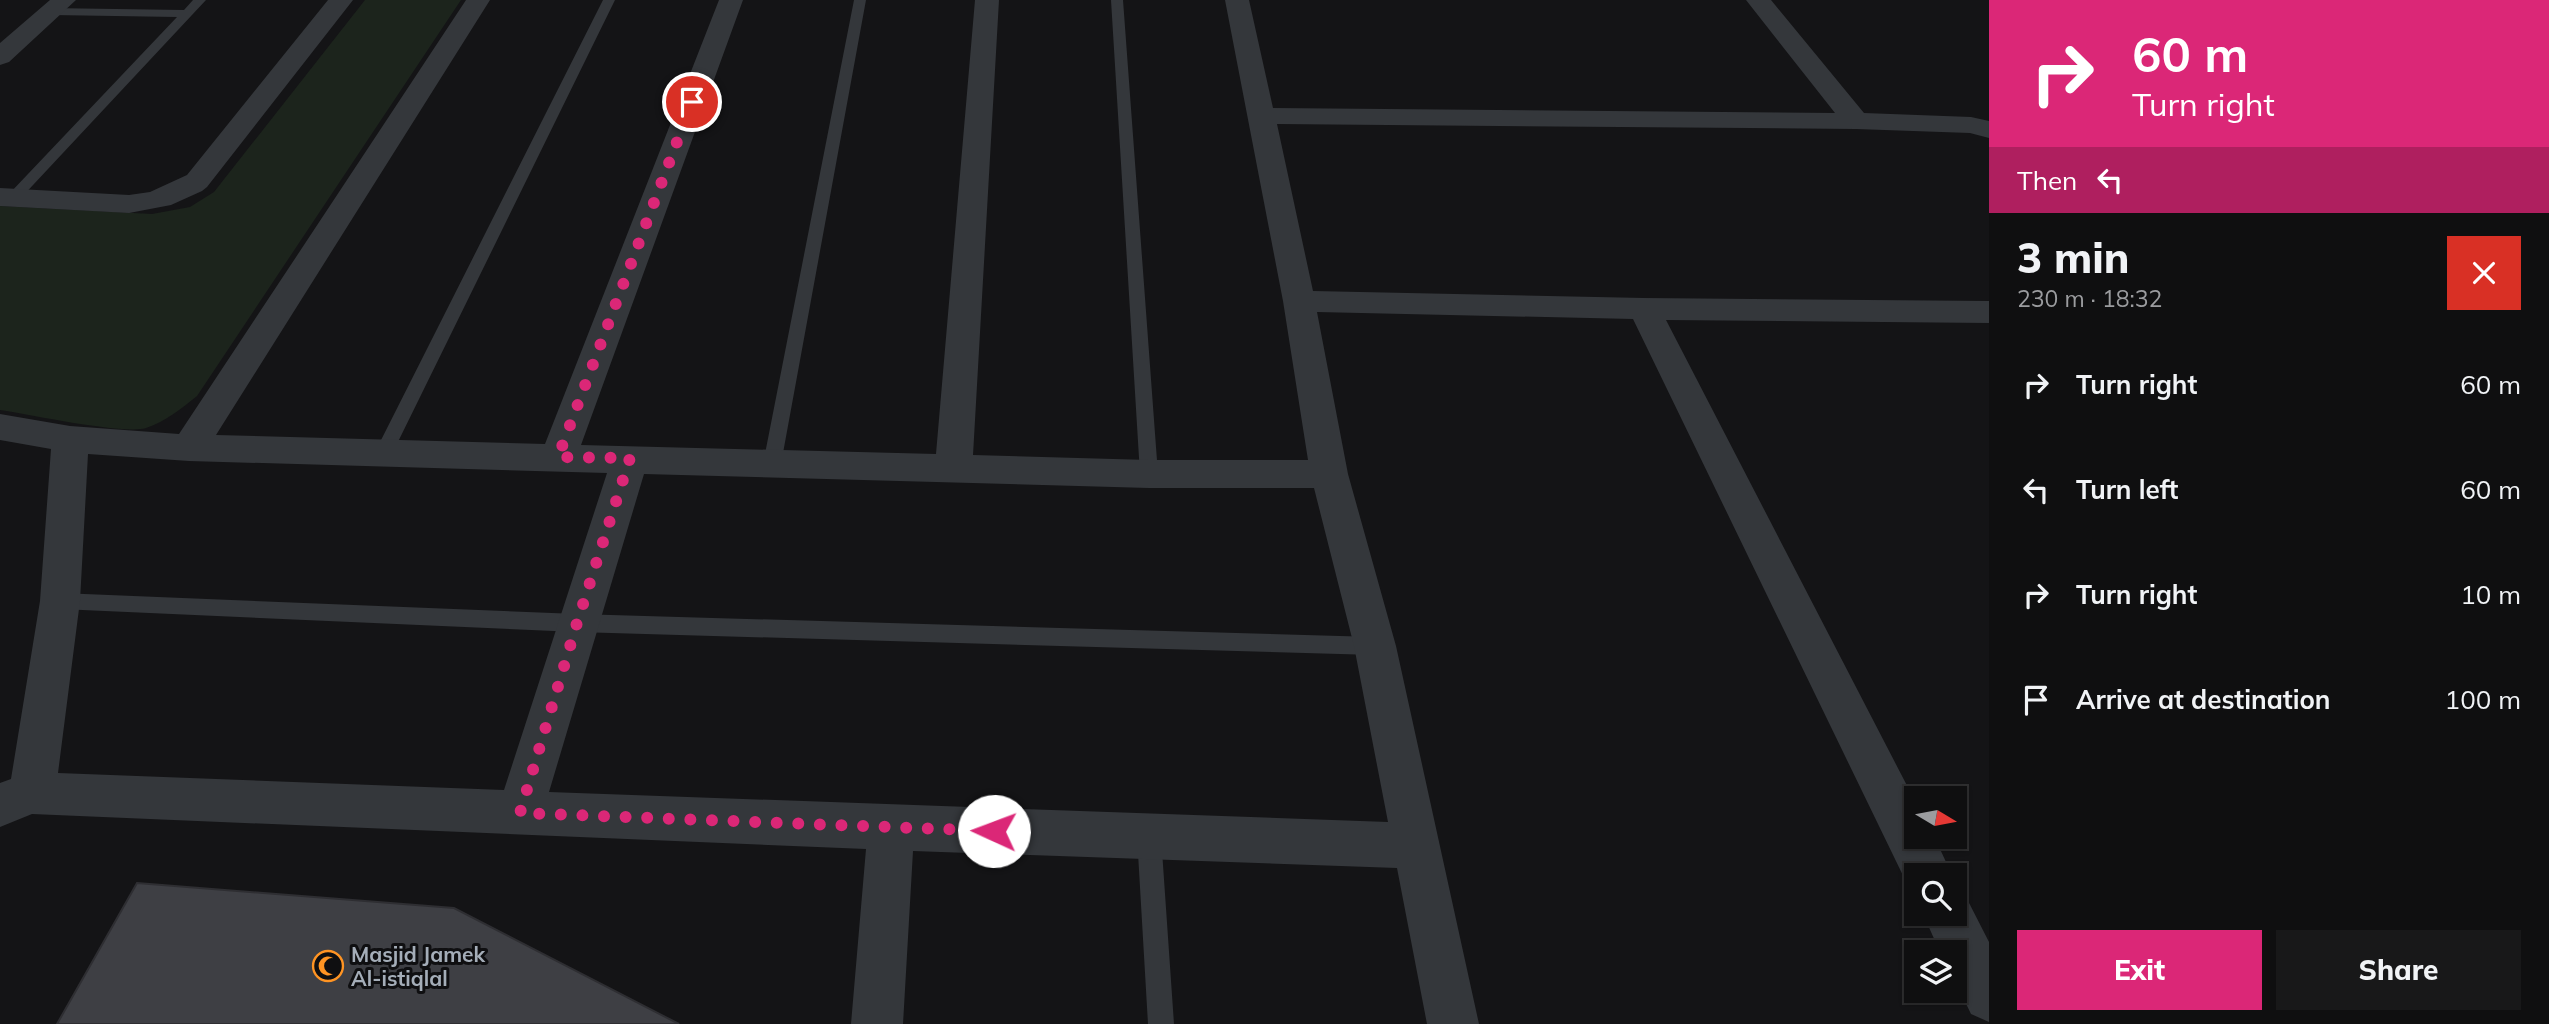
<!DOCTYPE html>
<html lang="en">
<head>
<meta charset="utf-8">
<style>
	:root { --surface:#0f0f10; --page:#181819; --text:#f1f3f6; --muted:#9b9c9f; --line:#2f2f30; --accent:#db2777 }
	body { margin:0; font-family:Mulish,sans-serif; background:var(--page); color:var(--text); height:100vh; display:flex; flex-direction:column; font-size:26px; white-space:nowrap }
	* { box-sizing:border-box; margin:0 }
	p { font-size:23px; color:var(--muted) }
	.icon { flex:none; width:38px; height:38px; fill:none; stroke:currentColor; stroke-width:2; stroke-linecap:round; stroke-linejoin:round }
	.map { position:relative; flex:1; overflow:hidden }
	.panel { display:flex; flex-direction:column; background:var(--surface); width:560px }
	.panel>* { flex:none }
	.guide { background:#db2777; color:#fff; overflow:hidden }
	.needle { width:46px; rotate:100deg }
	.fabs { position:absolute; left:1904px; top:786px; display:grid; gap:14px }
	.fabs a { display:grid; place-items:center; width:63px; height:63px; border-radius:0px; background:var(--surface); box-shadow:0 2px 5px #0004,0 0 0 2px var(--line); font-size:35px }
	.pin { position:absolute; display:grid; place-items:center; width:60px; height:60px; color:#fff; margin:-30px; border:4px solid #fff; border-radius:50%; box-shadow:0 2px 7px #0007 }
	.me { position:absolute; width:77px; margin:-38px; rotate:272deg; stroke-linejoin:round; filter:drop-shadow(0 0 5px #0008) }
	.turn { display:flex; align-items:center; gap:24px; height:147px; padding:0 28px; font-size:32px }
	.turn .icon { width:91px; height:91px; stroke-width:2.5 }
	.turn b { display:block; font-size:49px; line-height:60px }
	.then { display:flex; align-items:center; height:66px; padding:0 28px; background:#0003; gap:14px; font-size:26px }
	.round { display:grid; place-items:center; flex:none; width:74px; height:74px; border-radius:0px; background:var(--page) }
	.headline { display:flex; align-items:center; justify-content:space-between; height:119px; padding:0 28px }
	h1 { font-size:42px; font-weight:800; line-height:52px }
	.action { display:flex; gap:14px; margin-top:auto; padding:14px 28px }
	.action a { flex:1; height:80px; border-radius:0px; background:var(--accent); color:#fff; font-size:28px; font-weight:800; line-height:80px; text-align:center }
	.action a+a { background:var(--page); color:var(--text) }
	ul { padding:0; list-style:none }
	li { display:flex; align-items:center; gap:21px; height:105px; padding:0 28px }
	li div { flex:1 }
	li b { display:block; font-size:26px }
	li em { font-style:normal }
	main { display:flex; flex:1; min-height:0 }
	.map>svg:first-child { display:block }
	.green { fill:#1c241c }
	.building { fill:#3e3f44; stroke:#2e2e32; stroke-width:2 }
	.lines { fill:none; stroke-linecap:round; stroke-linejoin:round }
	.service { fill:#34373b; fill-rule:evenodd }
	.minor { fill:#34373b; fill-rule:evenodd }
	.route { stroke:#db2777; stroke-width:12; stroke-dasharray:0 21.6 }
	.labels { text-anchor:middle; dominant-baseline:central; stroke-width:6; stroke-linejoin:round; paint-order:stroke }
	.near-poi-label { font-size:21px; font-weight:bold; fill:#a4adb8; stroke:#0f0f11; text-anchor:start }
</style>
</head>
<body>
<main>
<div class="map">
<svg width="1989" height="1024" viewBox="0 0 1989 1024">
	<rect width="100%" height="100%" fill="#141416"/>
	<path class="green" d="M365,0h96l-264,396c-16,13 -31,25 -51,32 -22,7 -118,-14 -146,-18v-204l152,8 38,-7 24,-15z"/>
	<path class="building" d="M137,883l317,25 225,116h-622z"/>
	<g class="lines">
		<path class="service" d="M193,0h13l-187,200h-10l-2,-3 2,-3 168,-177 -125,-2 -4,-1v-6l136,2z
			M603,0h12l-222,452 -2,5h-14l-2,-5z
			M854,0h12l-85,464 -2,5h-14l-2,-5z
			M1111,0h12l35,474 -2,5h-14l-2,-5z
			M60,593l517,21 798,23 7,3 4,6 -4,6 -7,3 -798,-23 -517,-23 -7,-2 -3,-6 3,-6z
			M1149,825l8,3 4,8 13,188h-26l-11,-188 4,-8z"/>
		<path class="minor" d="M50,0h26l-67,62 -9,3v-22z
			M328,0h25l-146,187 -5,4 -31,14 -42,8 -129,-7v-18l129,7 21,-3 37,-17z
			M466,0h24l-274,435 329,9 174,-444h24l-162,445 355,9 39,-454h24l-26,455 176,5h159l-25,-159 -58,-301h24l24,108 562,5 -89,-113h25l93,113 107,4 18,4v17l-19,-5 -114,-4 -579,-5 36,167 331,7 345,3v22l-323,-3 250,483v33h18l18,39h-36v19l-5,-2 -278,-573 -316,-7 31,162 48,172 83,378h-52l-30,-156 -484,-17 -10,173h-52l15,-175 -834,-35 -32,13v-44l11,-4 29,-178 11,-152 -51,-9v-26l70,12 109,8zM88,454l101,7 418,12 -103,317 -446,-17 22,-172zM644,474l505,14h165l40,158 34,176 -839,-30z
			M1955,892l11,5 23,45v80l-18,-8 -16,-33v-29h-15l-17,-38h32z"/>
	</g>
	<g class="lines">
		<path class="route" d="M692,102l-134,355 72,1 -53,165 -57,190 474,18"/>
	</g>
	<defs>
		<g id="mosque-ring" transform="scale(1.575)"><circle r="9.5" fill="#0f0f11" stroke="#ff9423" stroke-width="1.5"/><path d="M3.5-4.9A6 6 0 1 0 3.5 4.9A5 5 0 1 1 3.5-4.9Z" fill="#ff9423"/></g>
	</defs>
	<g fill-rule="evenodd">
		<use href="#mosque-ring" x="328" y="966"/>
	</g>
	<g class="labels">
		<g class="near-poi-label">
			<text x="351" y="954">Masjid Jamek<tspan x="351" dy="24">Al-istiqlal</tspan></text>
		</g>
	</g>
</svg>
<div class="fabs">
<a><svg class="needle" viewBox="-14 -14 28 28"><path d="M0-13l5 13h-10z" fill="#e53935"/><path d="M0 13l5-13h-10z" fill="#9b9c9f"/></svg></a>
<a><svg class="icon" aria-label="search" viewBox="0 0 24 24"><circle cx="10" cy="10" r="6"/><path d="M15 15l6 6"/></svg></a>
<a><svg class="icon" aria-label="layers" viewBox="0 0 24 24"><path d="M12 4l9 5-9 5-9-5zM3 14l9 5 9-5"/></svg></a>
</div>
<div class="pin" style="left:692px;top:102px;background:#d93025"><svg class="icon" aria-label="arrive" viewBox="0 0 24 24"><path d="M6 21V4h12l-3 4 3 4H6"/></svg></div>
<svg class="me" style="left:994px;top:831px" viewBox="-20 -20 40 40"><circle r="19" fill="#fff"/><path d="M0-13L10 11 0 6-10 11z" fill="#db2777"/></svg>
</div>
<section class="panel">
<div class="guide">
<div class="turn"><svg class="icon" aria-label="right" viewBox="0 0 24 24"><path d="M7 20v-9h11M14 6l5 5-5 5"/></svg><div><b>60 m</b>Turn right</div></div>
<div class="then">Then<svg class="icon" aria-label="left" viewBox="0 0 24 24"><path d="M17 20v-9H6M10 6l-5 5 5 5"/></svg></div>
</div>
<div class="headline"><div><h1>3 min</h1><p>230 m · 18:32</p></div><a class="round" style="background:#d93025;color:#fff"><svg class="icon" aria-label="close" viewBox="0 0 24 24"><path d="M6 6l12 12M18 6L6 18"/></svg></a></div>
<ul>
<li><svg class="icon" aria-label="right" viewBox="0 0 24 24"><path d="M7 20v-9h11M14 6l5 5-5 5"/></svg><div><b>Turn right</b></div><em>60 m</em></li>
<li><svg class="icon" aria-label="left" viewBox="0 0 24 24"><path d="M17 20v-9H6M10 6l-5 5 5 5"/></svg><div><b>Turn left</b></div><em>60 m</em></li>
<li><svg class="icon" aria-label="right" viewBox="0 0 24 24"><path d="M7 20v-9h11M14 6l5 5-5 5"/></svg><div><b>Turn right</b></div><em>10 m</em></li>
<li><svg class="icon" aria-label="arrive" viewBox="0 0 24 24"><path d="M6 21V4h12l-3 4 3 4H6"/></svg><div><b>Arrive at destination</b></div><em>100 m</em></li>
</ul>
<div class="action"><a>Exit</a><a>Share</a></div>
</section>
</main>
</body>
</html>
